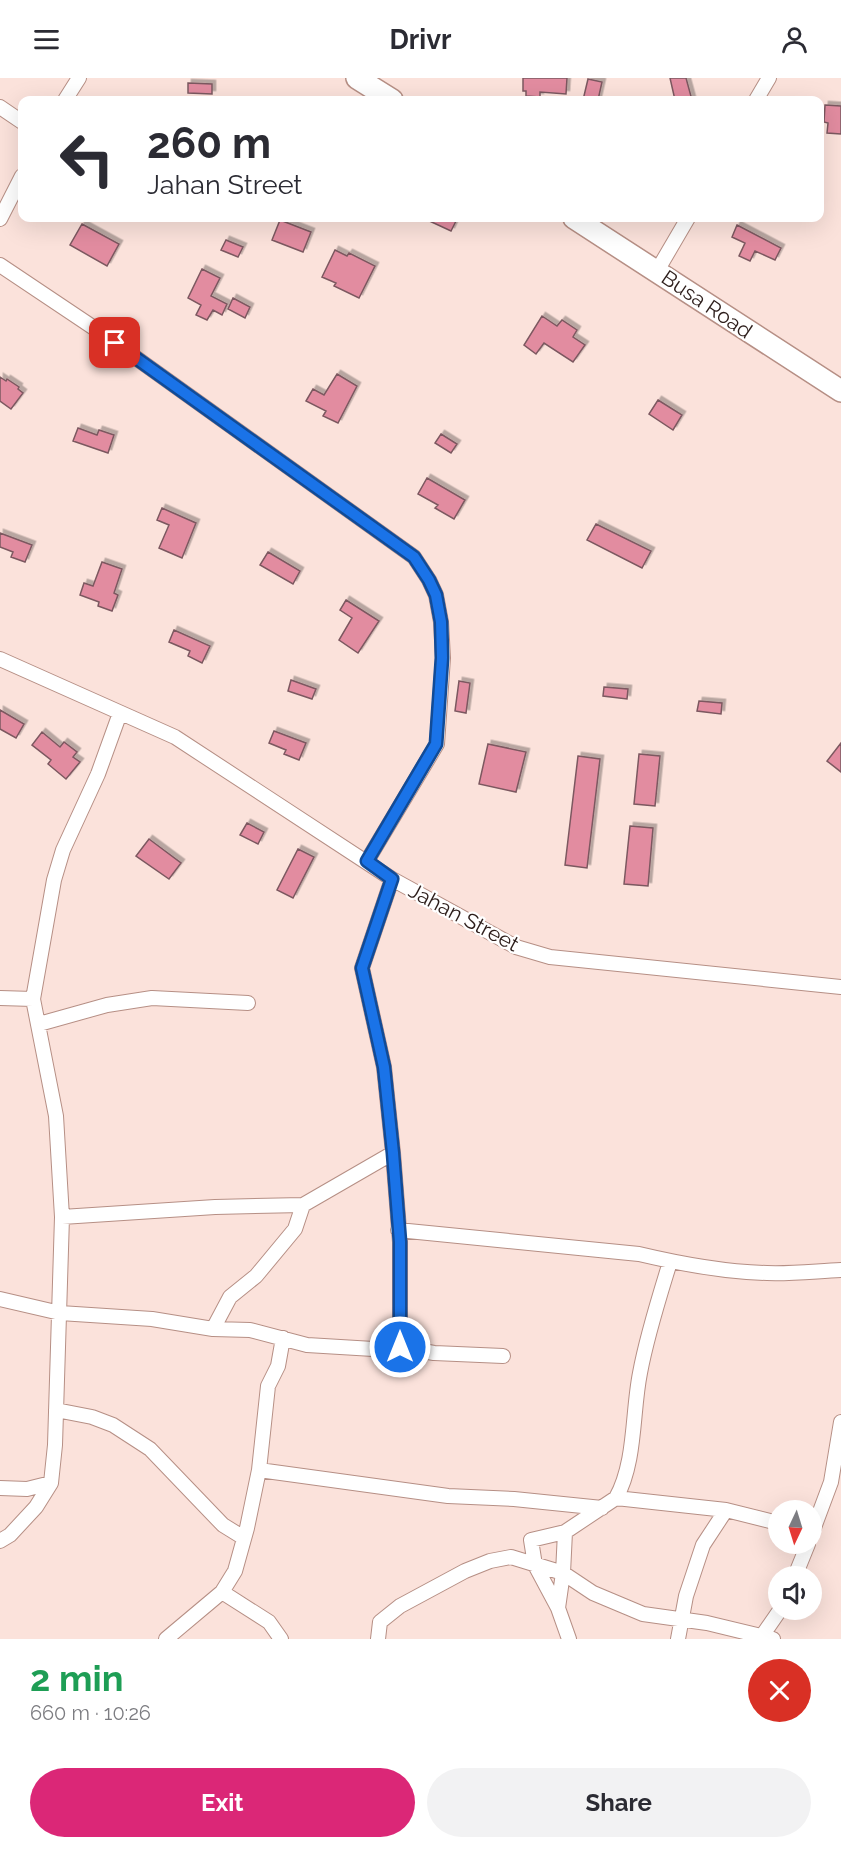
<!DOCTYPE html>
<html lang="en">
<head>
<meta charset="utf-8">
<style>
	:root { --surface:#fff; --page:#f2f2f3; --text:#2b2b33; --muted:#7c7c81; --accent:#db2777 }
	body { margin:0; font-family:Raleway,sans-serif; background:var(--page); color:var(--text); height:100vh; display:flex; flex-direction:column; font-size:22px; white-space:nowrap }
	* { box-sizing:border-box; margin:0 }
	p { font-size:20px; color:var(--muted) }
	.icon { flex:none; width:33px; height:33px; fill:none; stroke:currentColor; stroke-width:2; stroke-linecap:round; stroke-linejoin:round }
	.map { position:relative; height:1561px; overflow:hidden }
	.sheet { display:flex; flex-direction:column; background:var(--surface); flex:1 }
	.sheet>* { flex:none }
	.hud { position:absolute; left:18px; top:18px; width:806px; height:126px; border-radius:12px; box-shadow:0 6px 24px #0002; background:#fff; color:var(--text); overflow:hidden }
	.needle { width:39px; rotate:184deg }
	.tools { position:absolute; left:768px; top:1422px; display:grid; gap:12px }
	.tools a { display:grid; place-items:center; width:54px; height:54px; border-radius:50%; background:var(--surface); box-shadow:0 6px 24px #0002; font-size:30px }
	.pin { position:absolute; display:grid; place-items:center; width:51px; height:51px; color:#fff; margin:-26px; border-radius:12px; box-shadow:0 3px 9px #0006 }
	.me { position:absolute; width:66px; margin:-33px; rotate:0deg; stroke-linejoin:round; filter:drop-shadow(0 0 4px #0008) }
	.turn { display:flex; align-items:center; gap:21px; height:126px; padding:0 30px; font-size:27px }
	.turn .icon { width:78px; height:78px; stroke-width:2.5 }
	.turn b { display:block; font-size:42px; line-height:51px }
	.round { display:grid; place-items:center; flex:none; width:63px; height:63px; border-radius:32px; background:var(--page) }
	.summary { display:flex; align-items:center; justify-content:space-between; height:102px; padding:0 30px }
	h1 { font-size:36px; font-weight:700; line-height:45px; color:#1e9e55 }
	.action { display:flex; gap:12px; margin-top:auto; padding:12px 30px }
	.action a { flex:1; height:69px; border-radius:36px; background:var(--accent); color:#fff; font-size:24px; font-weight:700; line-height:69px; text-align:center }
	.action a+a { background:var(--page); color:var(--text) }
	header { display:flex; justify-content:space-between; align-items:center; height:78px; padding:0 30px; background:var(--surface); font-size:27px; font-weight:700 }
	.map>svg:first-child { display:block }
	.building { fill:#e28ca0; stroke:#7c5860; stroke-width:1.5; filter:url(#shadow) }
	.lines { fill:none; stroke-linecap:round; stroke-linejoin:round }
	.minor-casing { stroke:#b68f85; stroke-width:16 }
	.primary-casing { stroke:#b68f85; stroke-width:24 }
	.minor { stroke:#fff; stroke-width:14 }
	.primary { stroke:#fff; stroke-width:21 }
	.route-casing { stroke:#114b97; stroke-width:15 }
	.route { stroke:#1a73e8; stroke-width:10 }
	.labels { text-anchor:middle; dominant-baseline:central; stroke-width:4.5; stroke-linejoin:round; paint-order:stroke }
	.street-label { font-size:21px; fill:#2c1d1a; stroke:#fff }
</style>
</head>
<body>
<header><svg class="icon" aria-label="menu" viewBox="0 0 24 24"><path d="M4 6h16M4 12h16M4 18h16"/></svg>Drivr<svg class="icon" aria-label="person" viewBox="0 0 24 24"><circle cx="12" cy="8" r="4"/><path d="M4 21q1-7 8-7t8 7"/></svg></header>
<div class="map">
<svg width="841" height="1561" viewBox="0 0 841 1561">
	<defs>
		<filter id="shadow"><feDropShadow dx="3.5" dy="-3.5" stdDeviation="0" flood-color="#0004"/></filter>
	</defs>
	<rect width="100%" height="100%" fill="#fbe2db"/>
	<path class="building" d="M523,0h44l-1,16 -26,-2v5l-14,-1v-5h-3z
		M670,0h16l6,22h-17z
		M588,1l14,3 -4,18h-15z
		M188,5l24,1v10l-24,-1z
		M825,27l16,1v28l-14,-1 1,-10 -4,-1z
		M423,140h26l7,3 -5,10z
		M280,142l31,12 -8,20 -31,-12z
		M82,146l37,20 -12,22 -37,-21z
		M737,147l44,23 -6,12 -20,-9 -5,10 -11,-5 6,-13 -13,-6z
		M226,162l17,7 -5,10 -17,-7z
		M335,172l12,6 2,-3 26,13 -16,32 -25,-12 2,-3 -14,-6z
		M202,191l18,9 -9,18 16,8 -5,11 -9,-5 -6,10 -11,-5 5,-10 -13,-7z
		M233,220l17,9 -5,11 -17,-9z
		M542,238l15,10 5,-6 15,10 -4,7 12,8 -12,17 -29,-19 -8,11 -12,-9z
		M337,296l20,12 -19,37 -15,-7 3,-5 -20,-10 7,-12 11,6z
		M0,299l6,4 1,-2 12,8 -1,2 5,4 -12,16 -11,-8z
		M658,322l24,15 -9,15 -24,-16z
		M78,350l19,7 2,-5 15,5 -6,18 -35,-12z
		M441,356l16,10 -6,9 -16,-10z
		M427,400l38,22 -11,19 -19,-11 3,-3 -20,-11z
		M162,430l34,15 -14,35 -23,-10 10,-23 -12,-5z
		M596,446l55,27 -9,17 -55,-28z
		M0,455l32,12 -7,17 -14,-5 2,-5 -13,-5z
		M268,474l32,19 -7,13 -33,-19z
		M102,484l20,7 -8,24 4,2 -6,16 -14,-5 1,-4 -19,-7 4,-12 9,3z
		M346,522l33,21 -21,32 -19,-13 13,-22 -12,-8z
		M174,552l36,16 -8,17 -14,-7 2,-5 -21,-9z
		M291,602l25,9 -4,10 -24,-8z
		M459,603l11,2 -4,30 -11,-2z
		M604,609l24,2 -1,10 -24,-3z
		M699,623l23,2 -1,11 -24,-3z
		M0,632l24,14 -8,14 -16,-9z
		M274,653l32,12 -7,17 -15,-6 2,-4 -17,-7z
		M42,654l18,15 4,-5 13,10 -4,5 7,5 -14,17 -18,-15 3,-4 -19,-15z
		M841,665v29l-14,-11z
		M488,666l38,8 -10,40 -37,-8z
		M639,676l21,2 -5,50 -21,-2z
		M578,678l22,3 -13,109 -22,-3z
		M247,745l17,9 -6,12 -18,-9z
		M630,748l23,2 -5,58 -24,-2z
		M149,761l32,24 -12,16 -33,-23z
		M298,771l16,8 -21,41 -16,-8z"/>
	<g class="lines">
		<g class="minor-casing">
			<path id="minor" d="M65,22l14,-22
				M756,22l13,-22
				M0,29l22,15
				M0,141l22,-43
				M0,187l97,65 317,227 15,23 7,15 5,27 2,36 -6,86 -70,117
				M657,193l31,-53
				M0,581l175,78 217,142 124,68 34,10 291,30
				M392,801l-30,89 22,99 9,86 7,89v105
				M0,920l33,1
				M39,946l68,-19 45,-7 96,5
				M62,1139l153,-10 88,-2 90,-52
				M398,1152l241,24c42,10 85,18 128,19 24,1 50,-2 74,-3
				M0,1221l60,14 92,6 61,10 37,1 57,15 83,5 10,-3 34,6 69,3
				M213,1251l17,-32 26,-21 39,-47 8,-24
				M56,1332l36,7 21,8 37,24 73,76 21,13
				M259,1392l189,26 66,3 88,9
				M0,1410l27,1 24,-6
				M616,1420l110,12 52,13
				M812,1455l19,-51 10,-60
				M0,1463l10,-6 26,-28 15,-24 4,-38 7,-228 -6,-101 -23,-117 21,-119 9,-30 35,-76 22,-61
				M795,1498l13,-32
				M222,1514l47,30 12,17
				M558,1530l5,-35 2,-41
				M762,1558l18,-26
				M166,1561l56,-47 13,-21 12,-43 12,-58 9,-84 10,-20 5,-28
				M378,1561l2,-17 20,-16 65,-35 25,-10 21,-4 52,16 30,20 50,21 64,9 66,16
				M569,1561l-11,-31 -23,-43 -4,-25 34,-8 51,-34c20,-36 16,-85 24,-125 7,-38 19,-75 30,-111
				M678,1561l8,-43 17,-51 23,-35"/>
		</g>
		<g class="primary-casing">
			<path id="primary" d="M357,0l35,22
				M574,140l267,173"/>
		</g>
		<use href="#minor" class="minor"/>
		<use href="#primary" class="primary"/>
	</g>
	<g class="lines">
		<g class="route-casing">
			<path id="route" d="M115,265l299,214 15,23 7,15 5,27 1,36 -6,86 -69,117 25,18 -30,89 22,99 9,86 7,89v105"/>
		</g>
		<use href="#route" class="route"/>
	</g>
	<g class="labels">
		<g class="street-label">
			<text transform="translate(707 226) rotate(34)">Busa Road</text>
			<text transform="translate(464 839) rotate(28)">Jahan Street</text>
		</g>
	</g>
</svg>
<div class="tools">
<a><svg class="needle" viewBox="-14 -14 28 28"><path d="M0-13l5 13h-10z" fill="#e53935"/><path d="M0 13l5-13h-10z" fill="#7c7c81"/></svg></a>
<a><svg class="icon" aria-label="sound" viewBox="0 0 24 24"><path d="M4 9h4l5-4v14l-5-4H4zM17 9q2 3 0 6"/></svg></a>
</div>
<div class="pin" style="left:115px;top:265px;background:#d93025"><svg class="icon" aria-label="arrive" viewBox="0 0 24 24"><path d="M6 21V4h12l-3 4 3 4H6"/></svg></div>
<svg class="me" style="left:400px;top:1269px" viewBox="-20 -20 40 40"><circle r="17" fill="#1a73e8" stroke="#fff" stroke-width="3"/><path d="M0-11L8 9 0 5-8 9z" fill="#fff"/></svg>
<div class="hud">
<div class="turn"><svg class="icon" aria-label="left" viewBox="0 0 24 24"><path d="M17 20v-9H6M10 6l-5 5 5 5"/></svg><div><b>260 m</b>Jahan Street</div></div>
</div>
</div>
<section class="sheet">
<div class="summary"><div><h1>2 min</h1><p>660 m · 10:26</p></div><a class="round" style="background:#d93025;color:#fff"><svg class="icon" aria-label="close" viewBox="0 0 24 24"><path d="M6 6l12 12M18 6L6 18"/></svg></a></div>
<div class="action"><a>Exit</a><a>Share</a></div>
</section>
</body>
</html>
